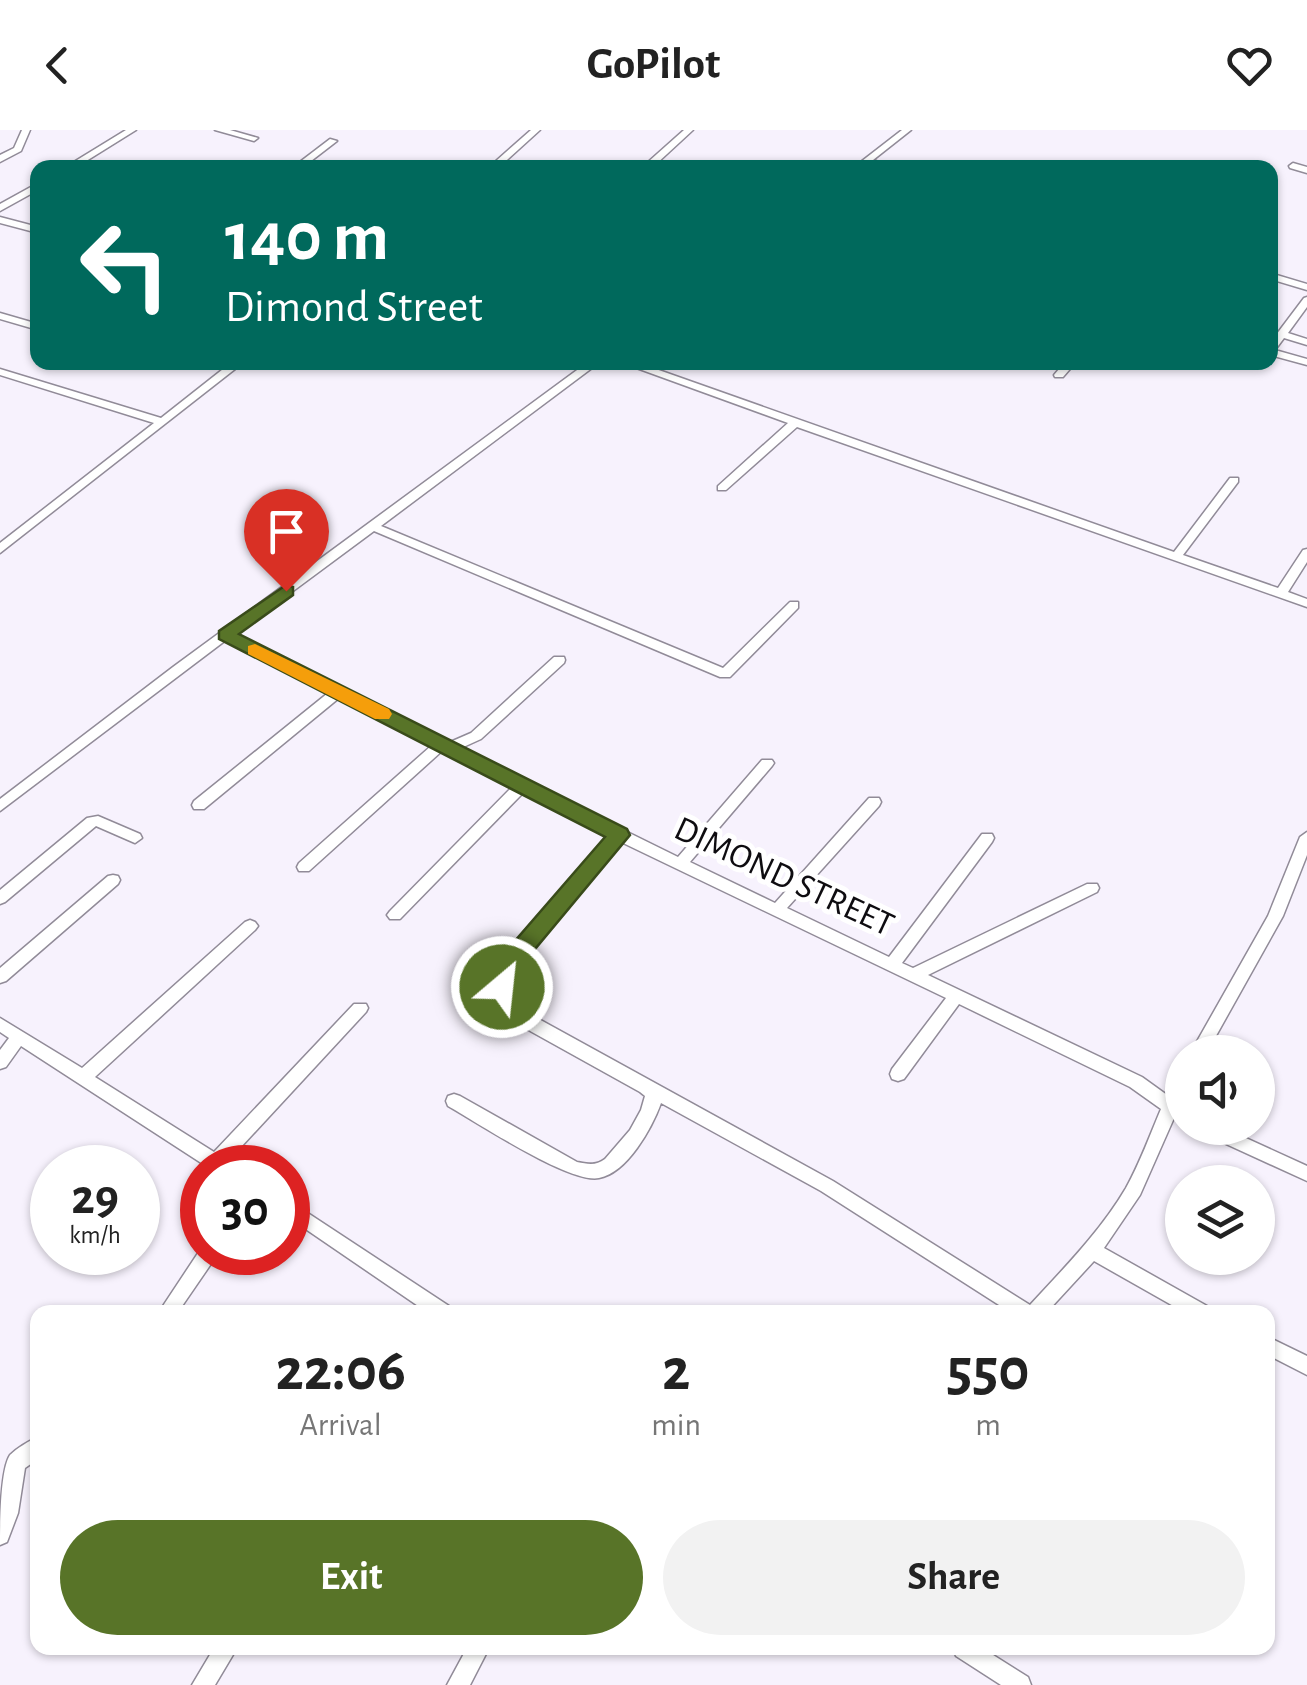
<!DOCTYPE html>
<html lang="en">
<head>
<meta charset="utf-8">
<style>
	:root { --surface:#fff; --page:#f2f2f2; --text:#222; --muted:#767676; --accent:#587428 }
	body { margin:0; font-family:"Alegreya Sans",sans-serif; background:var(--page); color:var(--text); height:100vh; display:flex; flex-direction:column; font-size:38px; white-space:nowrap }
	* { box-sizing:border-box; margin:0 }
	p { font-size:32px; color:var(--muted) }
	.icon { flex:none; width:55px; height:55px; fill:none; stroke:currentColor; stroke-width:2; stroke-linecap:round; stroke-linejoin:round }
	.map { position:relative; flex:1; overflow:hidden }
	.drawer { position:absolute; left:30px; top:1175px; width:1245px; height:350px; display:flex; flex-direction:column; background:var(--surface); border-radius:20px; box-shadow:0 2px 8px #0004 }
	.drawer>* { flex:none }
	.guide { position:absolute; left:30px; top:30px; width:1248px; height:210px; border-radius:20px; box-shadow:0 2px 8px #0004; background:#00695c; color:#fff; overflow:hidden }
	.buttons { position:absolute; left:1165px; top:905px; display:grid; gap:20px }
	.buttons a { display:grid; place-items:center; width:110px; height:110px; border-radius:50%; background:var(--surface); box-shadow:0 2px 8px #0004; font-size:50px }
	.speed { position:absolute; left:30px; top:1015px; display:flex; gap:20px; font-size:50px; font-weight:700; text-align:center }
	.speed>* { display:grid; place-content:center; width:130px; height:130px; border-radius:50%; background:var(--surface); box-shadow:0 2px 8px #0004; line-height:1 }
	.speed small { font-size:25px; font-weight:400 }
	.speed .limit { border:15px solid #d22; background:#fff; color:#111 }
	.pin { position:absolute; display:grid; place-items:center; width:85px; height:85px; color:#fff; margin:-102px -42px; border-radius:50% 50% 50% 0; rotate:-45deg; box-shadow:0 0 10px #0007 }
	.pin .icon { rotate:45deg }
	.me { position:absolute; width:110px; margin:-55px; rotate:28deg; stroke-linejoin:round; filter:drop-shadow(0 0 8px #0008) }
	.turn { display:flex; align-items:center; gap:35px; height:210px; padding:0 30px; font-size:45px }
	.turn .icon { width:130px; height:130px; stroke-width:2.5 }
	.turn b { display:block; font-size:70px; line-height:85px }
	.eta { display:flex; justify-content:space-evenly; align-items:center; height:170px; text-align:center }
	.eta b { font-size:60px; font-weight:600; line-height:70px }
	.primary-button { display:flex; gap:20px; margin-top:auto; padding:20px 30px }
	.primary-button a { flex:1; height:115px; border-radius:60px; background:var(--accent); color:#fff; font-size:40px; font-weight:600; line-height:115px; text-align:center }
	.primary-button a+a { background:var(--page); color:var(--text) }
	header { display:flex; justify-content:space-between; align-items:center; height:130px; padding:0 30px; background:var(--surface); font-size:45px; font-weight:600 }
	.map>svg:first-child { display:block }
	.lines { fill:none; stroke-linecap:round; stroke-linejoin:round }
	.minor-casing { stroke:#918b98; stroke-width:3 }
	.minor { fill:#fff; fill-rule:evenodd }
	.route { fill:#587428; stroke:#394b1a; stroke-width:2.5 }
	.slow { fill:#f59e0b }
	.labels { text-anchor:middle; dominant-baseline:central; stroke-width:10; stroke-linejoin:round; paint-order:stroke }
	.street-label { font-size:35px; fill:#0e0c10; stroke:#fff }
</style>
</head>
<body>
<header><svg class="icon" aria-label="back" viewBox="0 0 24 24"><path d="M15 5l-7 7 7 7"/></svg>GoPilot<svg class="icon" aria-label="heart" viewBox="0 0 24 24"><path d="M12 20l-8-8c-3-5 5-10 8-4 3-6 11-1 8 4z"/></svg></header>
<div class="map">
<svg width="1307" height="1555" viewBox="0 0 1307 1555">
	<rect width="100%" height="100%" fill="#f7f2fd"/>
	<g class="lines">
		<g class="minor-casing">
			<path id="minor" d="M22,0h8l-9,21 -21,11v-7l14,-7z
				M126,0h10l-61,38h-11z
				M215,0h15l28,8 -4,3z
				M531,0h9l-42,38h-10z
				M684,0h9l-39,36h-6v-4z
				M902,0h9l-38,30 22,8h-15l-12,-4 -5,4h-10z
				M330,9l7,2 -35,27h-10z
				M1293,33l14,4v6l-17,-5 -1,-2z
				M38,53v7l-38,21v-7z
				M0,87l38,10v6l-38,-10z
				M1270,143l37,11v6l-37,-11z
				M1307,167v10l-19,26 19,6v6l-23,-7 -9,12 32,9v6l-37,-10v-12l34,-45z
				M0,183l38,11v6l-38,-11z
				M232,232h12l-244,191v-10l154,-120 -154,-48v-6l161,49z
				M588,232h12l-219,164 342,142 67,-66h8v6l-68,69h-10l-346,-146 -139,103 213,109 23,-10 83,-76h10l1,3 -1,3 -83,76 -22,10 219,108 84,-97h10l2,3 -2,3 -82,96 85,41 94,-105h10l2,4 -2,4 -92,102 102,49 93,-123h10l2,4 -2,4 -90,121 11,5 174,-84h10l2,4 -2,4 -169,83 214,102 25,18 9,-18 6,-2v23l-2,6 2,1v16l-8,-3 -34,77 -36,53 103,58 2,6h-25l-90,-51 -47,51h-37l-189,-121 -160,-88c-9,25 -34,70 -62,75 -29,6 -121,-55 -151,-72l-2,-5 2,-5 6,-2 6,2 117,66c11,2 19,4 28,-3l25,-29 11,-20 4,-14 -5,-4 -126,-70 -20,-22 4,-27 13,-22 99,-115 -87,-43 -123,126h-10l-3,-4 3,-4 122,-124 -70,-36 -133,120h-10l-2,-4 2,-4 132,-117 -92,-48 -135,111h-10l-2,-4 2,-4 134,-108 -102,-53 -226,171v-12l173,-132zM621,712l325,156 -54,71 -2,5 2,5 6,2 6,-2 55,-75 171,83 31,22c-11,26 -21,54 -35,79 -26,44 -62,80 -96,117l-197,-124 -307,-169 -16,-14 4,-25 7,-14z
				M620,232h16l538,190 56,-74h8v4l-55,73 95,33 25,-38 4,-1v13l-19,30 19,7v8l-510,-180 -71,63h-8v-4l70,-63z
				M1065,232h11l-13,15h-8l-1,-2z
				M98,686l42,18 2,4 -7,5 -39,-17 -91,76 -5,2v-14l87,-72z
				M1307,702v23l-24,61 -76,136h-16l77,-136 32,-79z
				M113,745l5,1 2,4 -2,4 -112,97 -6,2v-15l108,-92z
				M250,790l5,2 3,4 -3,4 -160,147 119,75 140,-148h12l2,4 -2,4 -138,149 4,7h-23l-188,-122 -15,21 -6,2v-19l9,-12 -9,-6v-14l82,50 163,-146z
				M1200,998h24l83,38v15l-105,-48z
				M288,1070l161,106 2,6h-24l-139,-95z
				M202,1117v5h16l-3,6 -37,54h-19z
				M1268,1207l39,19v19l-39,-20z
				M38,1307v22l-13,9 -7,45 -11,29 -7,3c0,-19 0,-75 10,-90 7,-7 19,-14 28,-18z
				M214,1518h23l-22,37h-23z
				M467,1518h22l-19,37h-23z
				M953,1518h29l46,29 3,8h-30l-45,-29z"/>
		</g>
		<use href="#minor" class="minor"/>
	</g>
	<path class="route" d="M286,455l7,2v8l-54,39 388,195 3,6 -104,125 -16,34h-17l-3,-7 18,-38 97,-112 -386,-198v-8z"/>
	<path class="slow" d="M255,514l134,65 3,5 -3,5h-14l-127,-65v-8z"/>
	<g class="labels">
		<g class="street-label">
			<text transform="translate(784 747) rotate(25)">DIMOND STREET</text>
		</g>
	</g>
</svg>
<div class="buttons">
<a><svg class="icon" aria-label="sound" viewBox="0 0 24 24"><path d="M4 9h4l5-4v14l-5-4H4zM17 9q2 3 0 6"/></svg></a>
<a><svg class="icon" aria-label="layers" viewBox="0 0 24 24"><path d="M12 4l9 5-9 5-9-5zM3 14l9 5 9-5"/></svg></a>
</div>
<div class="speed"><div>29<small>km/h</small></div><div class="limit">30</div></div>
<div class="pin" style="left:286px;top:461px;background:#d93025"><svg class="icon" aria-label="arrive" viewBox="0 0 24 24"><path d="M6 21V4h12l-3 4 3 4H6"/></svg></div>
<svg class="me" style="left:502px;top:857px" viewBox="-20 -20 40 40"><circle r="17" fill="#587428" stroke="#fff" stroke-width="3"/><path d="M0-11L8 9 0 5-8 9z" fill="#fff"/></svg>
<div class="guide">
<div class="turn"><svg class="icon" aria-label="left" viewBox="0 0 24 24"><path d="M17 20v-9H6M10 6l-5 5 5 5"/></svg><div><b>140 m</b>Dimond Street</div></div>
</div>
<section class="drawer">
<div class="eta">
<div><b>22:06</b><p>Arrival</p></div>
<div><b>2</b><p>min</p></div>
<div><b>550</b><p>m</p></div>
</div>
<div class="primary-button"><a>Exit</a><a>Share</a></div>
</section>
</div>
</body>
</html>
